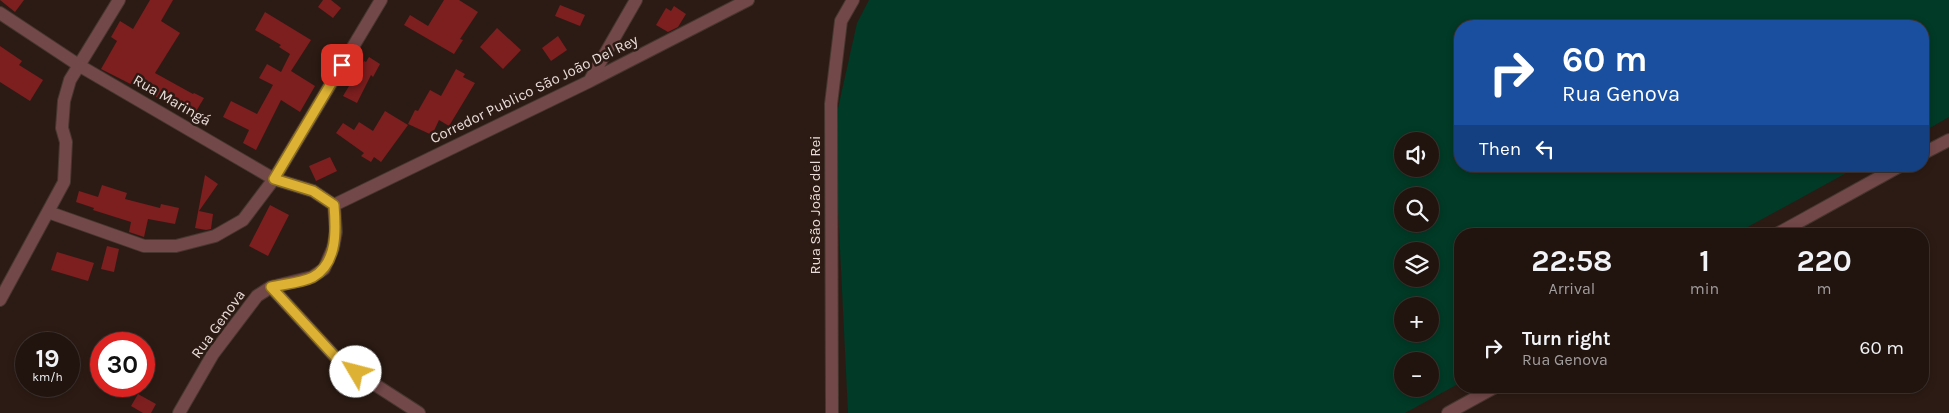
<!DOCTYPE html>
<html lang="en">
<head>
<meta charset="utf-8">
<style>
	:root { --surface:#21140f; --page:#2d211d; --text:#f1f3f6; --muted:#a29e9e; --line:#3e332f }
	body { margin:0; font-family:Karla,sans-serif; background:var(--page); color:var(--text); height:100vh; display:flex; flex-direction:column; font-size:19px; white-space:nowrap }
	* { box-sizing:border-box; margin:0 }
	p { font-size:16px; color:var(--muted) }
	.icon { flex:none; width:28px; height:28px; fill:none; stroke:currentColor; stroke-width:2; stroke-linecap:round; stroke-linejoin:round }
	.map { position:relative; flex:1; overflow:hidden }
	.sheet { position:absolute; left:1454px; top:228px; width:475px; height:165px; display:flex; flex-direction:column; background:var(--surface); border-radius:20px; box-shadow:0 2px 8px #0003,0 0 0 1px var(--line) }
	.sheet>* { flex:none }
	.guide { position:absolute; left:1454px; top:20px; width:475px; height:152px; border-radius:20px; box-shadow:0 2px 8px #0003,0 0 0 1px var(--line); background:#1a4fa0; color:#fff; overflow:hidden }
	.controls { position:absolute; left:1394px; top:132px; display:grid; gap:10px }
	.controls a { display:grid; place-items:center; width:45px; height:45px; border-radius:50%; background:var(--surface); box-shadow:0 2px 8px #0003,0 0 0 1px var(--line); font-size:25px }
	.speed { position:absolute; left:15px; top:332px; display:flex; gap:10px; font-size:25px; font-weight:700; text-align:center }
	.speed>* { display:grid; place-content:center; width:65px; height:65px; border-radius:50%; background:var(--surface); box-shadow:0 2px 8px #0003,0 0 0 1px var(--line); line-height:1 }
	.speed small { font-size:12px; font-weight:400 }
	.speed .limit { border:8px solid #d22; background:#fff; color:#111 }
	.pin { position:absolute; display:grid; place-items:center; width:42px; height:42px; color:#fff; margin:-21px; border-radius:10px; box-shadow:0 2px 8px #0006 }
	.me { position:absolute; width:55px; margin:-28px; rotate:307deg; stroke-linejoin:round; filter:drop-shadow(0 0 4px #0008) }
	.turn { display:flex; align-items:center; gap:18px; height:105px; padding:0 25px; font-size:22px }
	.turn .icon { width:65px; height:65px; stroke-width:2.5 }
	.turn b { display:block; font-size:35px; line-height:42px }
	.then { display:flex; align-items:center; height:48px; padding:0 25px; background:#0003; gap:10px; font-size:19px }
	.eta { display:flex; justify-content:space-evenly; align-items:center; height:85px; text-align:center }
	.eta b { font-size:30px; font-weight:700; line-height:35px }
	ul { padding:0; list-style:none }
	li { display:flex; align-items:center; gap:15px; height:70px; padding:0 25px }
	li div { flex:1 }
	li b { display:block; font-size:19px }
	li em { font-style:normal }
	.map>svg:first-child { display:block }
	.green { fill:#013a26; fill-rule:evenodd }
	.building { fill:#7d1e1f }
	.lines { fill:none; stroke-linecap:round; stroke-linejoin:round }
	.street-casing { stroke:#46362f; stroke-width:14 }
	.street { stroke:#724849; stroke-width:12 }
	.route-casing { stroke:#907321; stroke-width:12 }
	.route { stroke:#ddb133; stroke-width:9 }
	.labels { text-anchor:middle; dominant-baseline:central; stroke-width:5; stroke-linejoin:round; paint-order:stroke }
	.street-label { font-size:15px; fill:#e9dcd8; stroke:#2c1b14 }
</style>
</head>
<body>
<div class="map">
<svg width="1949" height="413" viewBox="0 0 1949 413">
	<rect width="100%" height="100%" fill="#2c1b14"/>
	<path class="green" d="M869,0h1080v117l-26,15 -1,-106h-462v140h399l-124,68h-275v149l-55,30h-557l-14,-287 23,-103zM1402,141h28v28h-28zM1402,196h28v28h-28zM1402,251h28v28h-28zM1402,306h28v28h-28zM1402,361h28v28h-28z"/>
	<path class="building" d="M0,0h24l-9,12z
		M150,0h23l-12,21 19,12 -25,40 38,21 1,-1 10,5 -9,15 -25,-14 -2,4 -67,-34 16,-28 -6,-4 9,-16 13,8z
		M323,0h8l10,8 -8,10 -15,-11z
		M444,0h15l19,12 -18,27 3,1 -9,14 -50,-29 6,-10 18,11z
		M560,5l25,10 -5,11 -25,-10z
		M674,6l12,8 -8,13 -10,5 -12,-7 10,-17 5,3z
		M265,12l46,28 -20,31 24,15 -15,26 -19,-12 -25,50 -13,-7 6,-13 -26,-13 8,-16 26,13 16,-29 -14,-7 8,-14 14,8 9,-18 -11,-7 2,-2 -26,-15z
		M497,28l24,22 -18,19 -23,-22z
		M558,36l9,14 -16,11 -9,-13z
		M0,46l22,15 -3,4 24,15 -13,21 -30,-19z
		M369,57l11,7 -7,13 -2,-2 -14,28 -14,-7 21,-35 2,1z
		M456,69l9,5 -2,3 12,6 -26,43 -10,-6 -7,15 -24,-11 7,-14 3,1 12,-21 11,6z
		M385,111l23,14 -27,37 -7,-5 -3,5 -10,-6 3,-3 -28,-20 7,-10 11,7 5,-8 14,9z
		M330,157l7,14 -21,10 -7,-15z
		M205,175l13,9 -19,27 14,3 -2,15 -5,1 -11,-2z
		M102,185l25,8 -2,6 35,9 1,-4 18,4 -4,16 -27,-5 -4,18 -15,-5 2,-10 -38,-12 1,-2 -18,-6 3,-11 19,6z
		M270,205l19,10 -21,41 -19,-10z
		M107,246l12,3 -5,23 -13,-3z
		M57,252l37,11 -6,18 -37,-11z
		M138,394l18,10 -5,9h-8l-12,-7z"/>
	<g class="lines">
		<g class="street-casing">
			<path id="street" d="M0,13l80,53 194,113 39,12 21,14
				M590,80l46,-80
				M1922,154l27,-14
				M334,205l256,-124 158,-81
				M48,212l96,34h32l39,-10 28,-16 31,-41 107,-179
				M1777,234l123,-68
				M271,287l69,75 79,51
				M0,300l64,-118 2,-40 -4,-14 2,-27 6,-21 49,-80
				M179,413l34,-59 44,-58 14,-9 41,-10 12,-8 9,-21 3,-16 -2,-27
				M832,413l-1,-309 10,-83 12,-21
				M1448,413l49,-27"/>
		</g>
		<use href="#street" class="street"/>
	</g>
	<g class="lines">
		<g class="route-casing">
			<path id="route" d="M342,65l-68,114 39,12 21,14c2,24 4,58 -21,72 -11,6 -29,7 -42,10l69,75 16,10"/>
		</g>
		<use href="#route" class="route"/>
	</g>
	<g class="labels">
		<g class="street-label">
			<text transform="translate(534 89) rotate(-26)">Corredor Publico São João Del Rey</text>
			<text transform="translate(172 100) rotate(30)">Rua Maringá</text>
			<text transform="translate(815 205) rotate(-90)">Rua São João del Rei</text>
			<text transform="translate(218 324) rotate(-54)">Rua Genova</text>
		</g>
	</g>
</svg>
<div class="controls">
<a><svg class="icon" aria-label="sound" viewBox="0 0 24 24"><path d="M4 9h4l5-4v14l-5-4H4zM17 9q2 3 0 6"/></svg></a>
<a><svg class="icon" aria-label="search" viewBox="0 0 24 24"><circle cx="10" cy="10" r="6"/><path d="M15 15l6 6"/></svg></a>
<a><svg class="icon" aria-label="layers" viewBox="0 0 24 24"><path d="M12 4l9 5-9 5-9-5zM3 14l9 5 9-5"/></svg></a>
<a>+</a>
<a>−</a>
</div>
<div class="speed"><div>19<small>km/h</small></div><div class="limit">30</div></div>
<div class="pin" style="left:342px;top:65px;background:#d93025"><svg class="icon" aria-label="arrive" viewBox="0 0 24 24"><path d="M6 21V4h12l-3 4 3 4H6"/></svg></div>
<svg class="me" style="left:356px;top:372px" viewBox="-20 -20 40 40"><circle r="19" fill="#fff"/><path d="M0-13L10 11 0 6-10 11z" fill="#ddb133"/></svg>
<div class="guide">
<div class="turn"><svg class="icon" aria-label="right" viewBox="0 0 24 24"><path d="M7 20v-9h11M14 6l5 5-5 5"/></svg><div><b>60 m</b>Rua Genova</div></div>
<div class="then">Then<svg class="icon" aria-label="left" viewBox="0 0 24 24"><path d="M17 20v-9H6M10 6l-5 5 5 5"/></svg></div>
</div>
<section class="sheet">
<div class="eta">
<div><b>22:58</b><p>Arrival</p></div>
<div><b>1</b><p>min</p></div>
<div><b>220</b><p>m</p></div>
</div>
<ul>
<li><svg class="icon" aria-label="right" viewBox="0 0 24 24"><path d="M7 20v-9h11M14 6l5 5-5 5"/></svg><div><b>Turn right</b><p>Rua Genova</p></div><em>60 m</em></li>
</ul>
</section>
</div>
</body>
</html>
